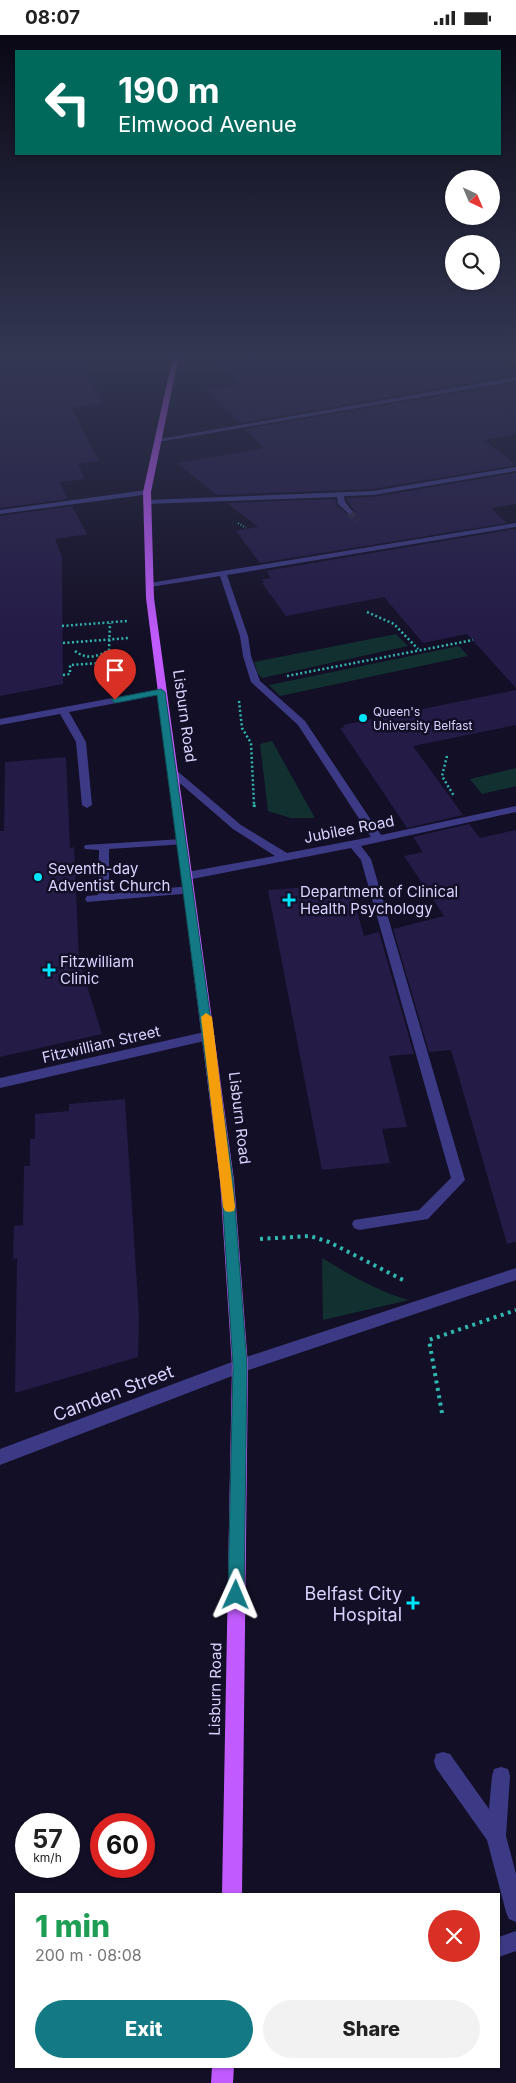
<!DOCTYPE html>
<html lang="en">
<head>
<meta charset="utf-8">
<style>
	:root { --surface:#fff; --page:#f2f2f2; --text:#222; --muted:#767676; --accent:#137a85 }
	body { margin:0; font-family:Inter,sans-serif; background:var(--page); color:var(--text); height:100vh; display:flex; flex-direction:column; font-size:19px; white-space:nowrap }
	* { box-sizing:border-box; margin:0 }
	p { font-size:16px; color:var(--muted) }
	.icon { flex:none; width:28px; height:28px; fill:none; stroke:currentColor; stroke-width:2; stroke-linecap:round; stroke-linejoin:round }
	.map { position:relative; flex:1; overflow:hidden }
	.side { position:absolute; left:15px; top:1858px; width:485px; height:175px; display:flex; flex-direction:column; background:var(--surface); border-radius:0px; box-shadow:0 1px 4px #0004 }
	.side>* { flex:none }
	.top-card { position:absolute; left:15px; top:15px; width:486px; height:105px; border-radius:0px; box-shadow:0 1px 4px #0004; background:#00695c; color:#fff; overflow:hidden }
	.needle { width:32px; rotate:136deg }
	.controls { position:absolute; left:445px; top:135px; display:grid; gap:10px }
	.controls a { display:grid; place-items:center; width:55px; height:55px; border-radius:50%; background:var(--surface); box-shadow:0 1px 4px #0004; font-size:25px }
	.speed { position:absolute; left:15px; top:1778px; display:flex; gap:10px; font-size:25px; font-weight:700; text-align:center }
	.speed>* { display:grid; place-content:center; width:65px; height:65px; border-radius:50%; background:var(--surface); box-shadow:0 1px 4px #0004; line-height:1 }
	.speed small { font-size:12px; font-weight:400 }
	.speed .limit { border:8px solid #d22; background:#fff; color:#111 }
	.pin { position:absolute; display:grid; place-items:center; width:42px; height:42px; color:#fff; margin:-51px -21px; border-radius:50% 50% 50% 0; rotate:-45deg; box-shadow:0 0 5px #0007 }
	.pin .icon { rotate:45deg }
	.me { position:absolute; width:55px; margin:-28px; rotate:1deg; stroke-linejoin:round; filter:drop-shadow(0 0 4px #0008) }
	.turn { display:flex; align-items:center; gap:18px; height:105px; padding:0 20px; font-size:22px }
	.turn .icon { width:65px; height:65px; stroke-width:2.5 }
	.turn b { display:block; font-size:35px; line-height:42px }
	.round { display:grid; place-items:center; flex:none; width:52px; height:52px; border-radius:26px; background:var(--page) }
	.summary { display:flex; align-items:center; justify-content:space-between; height:85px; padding:0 20px }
	h1 { font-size:30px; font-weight:800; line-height:38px; color:#1e9e55 }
	.button { display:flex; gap:10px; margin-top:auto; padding:10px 20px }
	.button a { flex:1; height:58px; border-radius:30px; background:var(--accent); color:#fff; font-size:20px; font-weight:800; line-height:58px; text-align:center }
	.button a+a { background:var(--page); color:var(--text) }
	.status { display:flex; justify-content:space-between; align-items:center; height:35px; padding:0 25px; background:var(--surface); direction:ltr }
	.status svg { height:14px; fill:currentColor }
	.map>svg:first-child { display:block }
	.green { fill:#12302f }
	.building { fill:#241b47 }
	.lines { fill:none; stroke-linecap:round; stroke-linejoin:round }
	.minor-tunnel { stroke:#312d47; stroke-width:7; stroke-dasharray:7 4; stroke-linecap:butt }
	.path-far3 { stroke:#2fb8b0; stroke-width:2; stroke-dasharray:1 2; stroke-linecap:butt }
	.path-far2 { stroke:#2fb8b0; stroke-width:2.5; stroke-dasharray:2 2.5; stroke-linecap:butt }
	.path-far1 { stroke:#2fb8b0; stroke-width:3; stroke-dasharray:2.5 4; stroke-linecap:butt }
	.path { stroke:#2fb8b0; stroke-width:4; stroke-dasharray:3 4.5; stroke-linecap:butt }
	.minor { fill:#3d3a85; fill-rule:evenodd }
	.major { fill:#c25bff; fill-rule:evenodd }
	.route { fill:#137a85; stroke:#0c4f56 }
	.slow { fill:#f59e0b }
	.poi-dot { fill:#00e5ff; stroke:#130f26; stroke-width:2 }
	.labels { text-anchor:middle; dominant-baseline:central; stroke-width:5; stroke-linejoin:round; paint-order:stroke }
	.far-poi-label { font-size:12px; fill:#d9d4ff; stroke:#130f26; text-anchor:start }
	.street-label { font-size:15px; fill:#d9d4ff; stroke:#130f26 }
	.poi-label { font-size:15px; fill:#d9d4ff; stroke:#130f26; text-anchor:start }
	.near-street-label { font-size:18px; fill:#d9d4ff; stroke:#130f26 }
	.near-poi-label { font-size:18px; fill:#d9d4ff; stroke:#130f26; text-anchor:end }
</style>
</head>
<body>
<div class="status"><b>08:07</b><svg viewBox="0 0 49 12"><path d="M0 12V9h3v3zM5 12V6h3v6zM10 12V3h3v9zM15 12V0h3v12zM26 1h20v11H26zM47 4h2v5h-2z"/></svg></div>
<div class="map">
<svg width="516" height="2048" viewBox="0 0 516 2048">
	<rect width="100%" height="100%" fill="#130f26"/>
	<path class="green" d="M396,599l12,12 -146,32 -4,-4 -4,-12z
		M459,611l9,10 -188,40 -11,-11z
		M272,706l43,77h-24l-23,-7 -8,-67z
		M516,733v18l-34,8 -12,-15z
		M322,1223c28,17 55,33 87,42l-86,20z"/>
	<path class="building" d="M0,319h75l28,49 -32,4 28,54 -21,3 7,15 -26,3 9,17 -68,9z
		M256,319h230l30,21 -276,48 -33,-33 34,-5 -25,-24z
		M516,348v51l-32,6 32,25 -143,24 -156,6 -40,-32 87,-15 -19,-19z
		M516,438v31l-25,4 16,15 -247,40 -24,-32 22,-4 -31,-24 108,-4 2,6 12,11 6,-4 -9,-14 27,-1z
		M72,471l15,28 -32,5 7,18 1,127 -63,12v-180z
		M514,494l2,2v157l-49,-54 -44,9 -39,-46 -98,19 -24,-33 2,-1 -2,-3 9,-1 -5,-7z
		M516,655v35l-103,21 50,69 -56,13 -67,-100 5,-1 -2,-2z
		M66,722l4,91 4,-1 5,113 23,74 -102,23v-226h4l1,-69z
		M469,789l11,14 36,-8v412l-9,2 -56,-194 -22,2 -36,-123 51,-13 -40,-60 19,-4 -10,-15z
		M324,851l3,11 25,-3 12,42 15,-4 35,122 -25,2 18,71 -25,2 8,34 -68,7 -54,-280z
		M125,1064l14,218 -1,40 -123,36 2,-135 -4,1 1,-33 9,-1 1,-59h6v-27h5v-25l34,-3v-7z"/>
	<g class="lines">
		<path class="minor-tunnel" d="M349,477l8,9"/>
		<path class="path-far3" d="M238,488l8,5"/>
		<path class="path-far2" d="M367,577l27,12 24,25
			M62,591l65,-5
			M63,608l66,-5
			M75,616c12,9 22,6 34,-1l1,-27
			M63,640l7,-1v-9l61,-4
			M287,641l186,-36
			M239,666l3,27 9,15 3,61
			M447,721l-5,20 12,20"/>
		<path class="path-far1" d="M254,772l1,-5"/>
		<path class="path" d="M260,1204l50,-3 19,6 76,39
			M442,1378l-13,-73 87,-30"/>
		<path class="minor" d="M516,342v4l-358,61 -3,-2z
			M516,432v4l-143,24 -29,1 1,6 8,10 -4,2 -11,-10 -1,-7 -190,7 -4,-2 4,-2 226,-9z
			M147,455l4,2 -1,2 -150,20v-4z
			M516,488v4l-289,48 21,61 3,20 9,25 45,40 76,114 135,-29v6l-155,34 10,13 94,321 -37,39 -69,11 -5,-2 -2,-4 2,-4 65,-10 32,-32 -90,-318 -10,-12 -164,32 -4,-1 -1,-3 5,-4 88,-16 -42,-27 -66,-57 5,-3 4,1 65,55 46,28 84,-16 -73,-112 -47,-43 -8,-26 -3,-20 -20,-60 -70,11 -4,-2 4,-2z
			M161,654l5,3 -2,2 -95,18 17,30 6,63 -5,3 -5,-3 -6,-63 -16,-28 -60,11v-6z
			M182,804l4,1 1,2 -1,2 -77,5v45l80,-8 4,1 1,3 -1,3 -106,9 -2,-3 2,-3 11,-1 1,-45 -14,-1 -1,-2 1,-2z
			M209,996l4,2 2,3 -2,3 -213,49v-10z
			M516,1233v12l-276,93 -240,92v-16l240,-90z
			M443,1717l7,2 39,55 3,-33 2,-7 7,-2 7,2 2,7 -4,60 10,38v48l-7,-3 -3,-7 -19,-72 -51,-72 -2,-7 2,-7z
			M516,1896v20l-17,6v-20z"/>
		<path class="major" d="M176,319h6l-7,20 -24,118 3,106 80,582 14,186 -6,528h-20l10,-528 -12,-186 -74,-582 -3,-106 26,-118z
			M212,2031h22l-1,17h-22z"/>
	</g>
	<linearGradient id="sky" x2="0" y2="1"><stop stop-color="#0a0815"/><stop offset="0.53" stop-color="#333752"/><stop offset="1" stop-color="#333752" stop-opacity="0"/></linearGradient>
	<rect width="516" height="606" fill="url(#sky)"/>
	<path class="route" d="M161,654l4,3 68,487 14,187 -3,229 -2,5 -6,2 -6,-2 -2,-5 5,-229 -12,-187 -64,-484 -42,8 -4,-3 4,-2z"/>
	<path class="slow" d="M206,978l6,4 23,190 -1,4 -5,1 -4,-1 -2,-4 -22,-190z"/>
	<g class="poi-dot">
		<circle cx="363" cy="683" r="5"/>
		<circle cx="38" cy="842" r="5"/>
		<path d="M286.5 857.5h5v5h5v5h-5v5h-5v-5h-5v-5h5z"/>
		<path d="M46.5 927.5h5v5h5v5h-5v5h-5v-5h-5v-5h5z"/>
		<path d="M410.5 1560.5h5v5h5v5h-5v5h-5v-5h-5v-5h5z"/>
	</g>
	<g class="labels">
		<g class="far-poi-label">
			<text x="373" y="676">Queen's<tspan x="373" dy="14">University Belfast</tspan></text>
		</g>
		<g class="street-label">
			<text transform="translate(185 681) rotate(82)">Lisburn Road</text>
			<text transform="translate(349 794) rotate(-11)">Jubilee Road</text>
			<text transform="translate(101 1009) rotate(-13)">Fitzwilliam Street</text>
			<text transform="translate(240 1083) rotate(83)">Lisburn Road</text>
			<text transform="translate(215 1654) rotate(-89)">Lisburn Road</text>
		</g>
		<g class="poi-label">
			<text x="48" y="833">Seventh-day<tspan x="48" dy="17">Adventist Church</tspan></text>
			<text x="300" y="856">Department of Clinical<tspan x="300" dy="17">Health Psychology</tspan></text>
			<text x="60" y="926">Fitzwilliam<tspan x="60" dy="17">Clinic</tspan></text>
		</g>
		<g class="near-street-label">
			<text transform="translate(113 1358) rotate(-21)">Camden Street</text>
		</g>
		<g class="near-poi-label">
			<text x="402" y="1558">Belfast City<tspan x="402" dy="21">Hospital</tspan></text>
		</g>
	</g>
</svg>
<div class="controls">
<a><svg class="needle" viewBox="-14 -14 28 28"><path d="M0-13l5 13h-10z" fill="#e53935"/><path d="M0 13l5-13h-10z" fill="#767676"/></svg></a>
<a><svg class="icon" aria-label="search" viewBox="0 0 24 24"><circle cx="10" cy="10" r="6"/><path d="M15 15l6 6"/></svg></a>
</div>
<div class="speed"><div>57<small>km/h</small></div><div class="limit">60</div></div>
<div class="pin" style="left:115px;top:665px;background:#d93025"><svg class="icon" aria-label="arrive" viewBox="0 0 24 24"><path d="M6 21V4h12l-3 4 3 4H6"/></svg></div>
<svg class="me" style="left:236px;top:1560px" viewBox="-20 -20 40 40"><path d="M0-17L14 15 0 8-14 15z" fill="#137a85" stroke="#fff" stroke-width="4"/></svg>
<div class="top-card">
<div class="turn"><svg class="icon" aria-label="left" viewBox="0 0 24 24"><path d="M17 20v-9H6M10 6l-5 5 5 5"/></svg><div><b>190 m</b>Elmwood Avenue</div></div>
</div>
<section class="side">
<div class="summary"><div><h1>1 min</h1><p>200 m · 08:08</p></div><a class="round" style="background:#d93025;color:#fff"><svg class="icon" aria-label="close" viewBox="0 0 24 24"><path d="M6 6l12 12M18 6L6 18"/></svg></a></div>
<div class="button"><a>Exit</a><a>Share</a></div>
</section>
</div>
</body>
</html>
